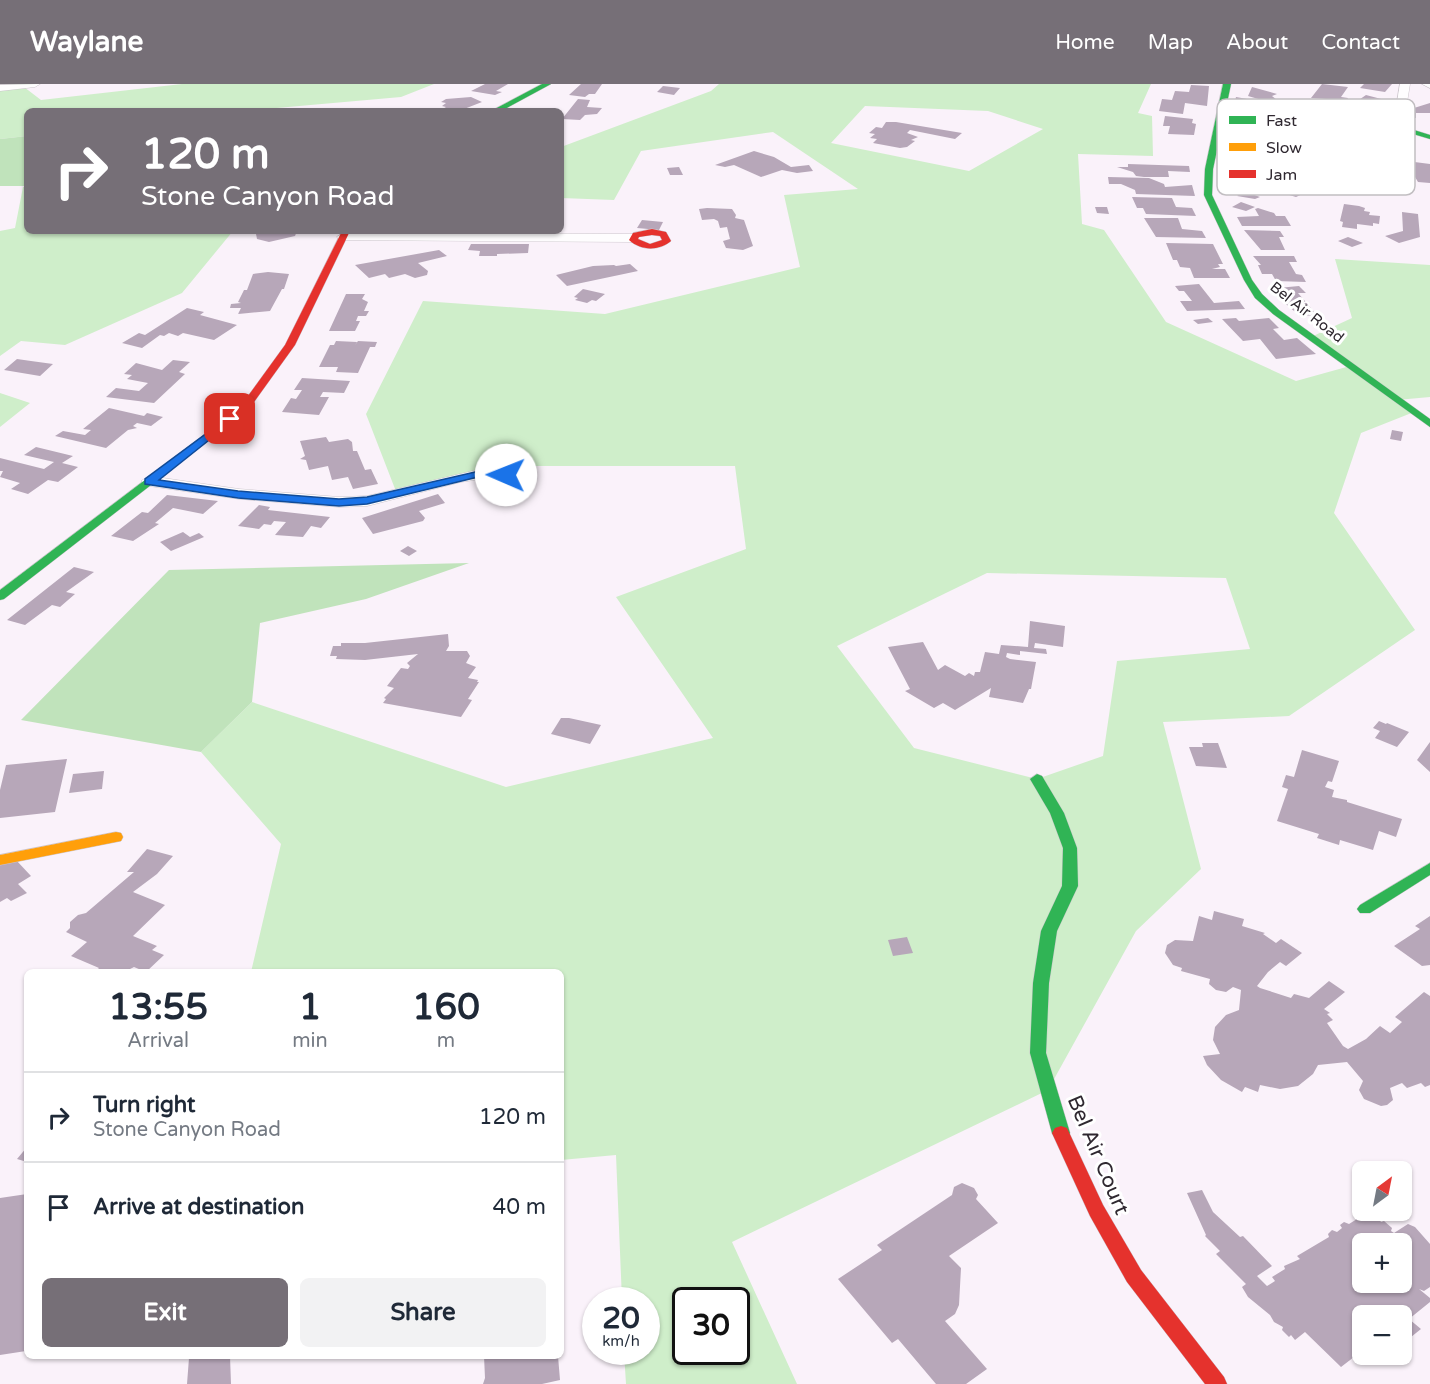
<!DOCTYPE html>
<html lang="en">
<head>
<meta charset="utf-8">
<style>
	:root { --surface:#fff; --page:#f2f2f3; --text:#1f2937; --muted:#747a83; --line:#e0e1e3; --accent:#766f77 }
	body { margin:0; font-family:"Varela Round",sans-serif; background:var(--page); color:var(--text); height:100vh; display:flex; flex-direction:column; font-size:22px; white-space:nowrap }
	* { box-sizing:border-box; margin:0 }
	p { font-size:20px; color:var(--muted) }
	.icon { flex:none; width:33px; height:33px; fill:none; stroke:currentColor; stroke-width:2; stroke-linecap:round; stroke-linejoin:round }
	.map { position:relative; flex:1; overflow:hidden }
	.drawer { position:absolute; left:24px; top:885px; width:540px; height:390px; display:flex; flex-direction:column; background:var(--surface); border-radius:9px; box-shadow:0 2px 4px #0004 }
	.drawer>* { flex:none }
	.top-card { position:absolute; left:24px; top:24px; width:540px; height:126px; border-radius:9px; box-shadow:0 2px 4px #0004; background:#766f77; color:#fff; overflow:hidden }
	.needle { width:39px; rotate:32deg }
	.tools { position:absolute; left:1352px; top:1077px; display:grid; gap:12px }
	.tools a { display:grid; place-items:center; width:60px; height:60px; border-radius:9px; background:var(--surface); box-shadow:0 2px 4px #0004; font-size:30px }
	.speed { position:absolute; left:582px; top:1203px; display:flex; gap:12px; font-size:30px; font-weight:700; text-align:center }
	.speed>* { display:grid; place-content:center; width:78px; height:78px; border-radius:50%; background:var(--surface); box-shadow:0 2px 4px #0004; line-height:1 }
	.speed small { font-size:15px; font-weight:400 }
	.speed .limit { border:3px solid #111; border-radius:9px; background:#fff; color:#111 }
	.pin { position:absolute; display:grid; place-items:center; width:51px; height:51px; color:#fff; margin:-26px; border-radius:12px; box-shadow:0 3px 9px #0006 }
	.me { position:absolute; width:66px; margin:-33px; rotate:271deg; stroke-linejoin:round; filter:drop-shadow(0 0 4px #0008) }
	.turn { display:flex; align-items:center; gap:21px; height:126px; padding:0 18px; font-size:27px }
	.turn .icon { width:78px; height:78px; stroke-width:2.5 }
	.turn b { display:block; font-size:42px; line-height:51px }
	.eta { display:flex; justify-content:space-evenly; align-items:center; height:102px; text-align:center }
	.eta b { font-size:36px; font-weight:700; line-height:42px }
	.primary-button { display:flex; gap:12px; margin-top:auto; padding:12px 18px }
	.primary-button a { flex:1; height:69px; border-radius:9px; background:var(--accent); color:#fff; font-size:24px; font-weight:700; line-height:69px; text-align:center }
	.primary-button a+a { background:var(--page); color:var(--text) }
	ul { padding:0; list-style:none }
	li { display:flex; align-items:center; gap:18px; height:90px; padding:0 18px; border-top:2px solid var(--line) }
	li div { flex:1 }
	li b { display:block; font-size:22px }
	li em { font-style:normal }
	header { display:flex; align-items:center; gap:36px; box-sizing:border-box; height:84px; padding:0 30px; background:var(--accent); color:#fff }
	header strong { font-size:28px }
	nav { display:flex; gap:33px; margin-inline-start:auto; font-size:21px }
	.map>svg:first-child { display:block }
	.green { fill:#cfeeca; fill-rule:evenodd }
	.forest { fill:#c0e3bb }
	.building { fill:#b7a7b9; fill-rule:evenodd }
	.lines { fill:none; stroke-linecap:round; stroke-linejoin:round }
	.street-casing { stroke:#ccc5cc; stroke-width:1 }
	.fast-casing { stroke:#ccc5cc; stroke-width:1 }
	.slow-casing { stroke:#ccc5cc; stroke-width:1 }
	.jam-casing { stroke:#ccc5cc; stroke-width:1 }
	.street { fill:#fefdfe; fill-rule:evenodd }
	.fast { fill:#30b455; fill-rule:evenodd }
	.slow { fill:#ff9f0a; fill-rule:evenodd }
	.jam { fill:#e5322d; fill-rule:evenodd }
	.route { fill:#1a73e8; stroke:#114b97; stroke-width:1.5 }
	.labels { text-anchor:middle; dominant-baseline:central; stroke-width:6; stroke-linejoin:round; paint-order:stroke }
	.far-street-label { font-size:15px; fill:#2f2830; stroke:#fff }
	.near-street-label { font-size:21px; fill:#2f2830; stroke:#fff }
	.key { fill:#fff; stroke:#c1bec1; stroke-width:1.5 }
	.key-label { font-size:16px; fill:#2f2830 }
</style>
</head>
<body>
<header>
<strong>Waylane</strong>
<nav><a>Home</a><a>Map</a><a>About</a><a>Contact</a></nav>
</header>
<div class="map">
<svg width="1430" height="1300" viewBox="0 0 1430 1300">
	<rect width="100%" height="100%" fill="#faf2fa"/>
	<path class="green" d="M0,0h35l-11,3 17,13 141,-16h252l-33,13 -157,14h-217v25l-27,3z
		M719,0h432l-13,29 14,3 1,40 -75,-2 4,70 22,6 62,92 130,59 54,-15 -39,-29 41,-19 -17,-59 95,6v132l-33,3 17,12 -53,21 -27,80 81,117 -126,86 -126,6 38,147 -65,62 -88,159 -316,152 65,142h-171l-2,-32h22v-52h-24l-6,-145 -55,5v-188h-310l30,-128 -80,-92 51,-50 254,85 207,-49 -97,-141 130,-48 -11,-83h-216l-27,9 -95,19 -31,-80 57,-113 182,13 195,-47 -16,-72 74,-6 -85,-57 -132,19 -27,49 -53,-2v-51l150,-56zM865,22l123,5 55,18 -74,42 -138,-28zM987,489l239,5 24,71 -133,12 -14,95 -66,23 -123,-31 -77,-102zM686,1216h50v52h-50z
		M27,102v45h206l-51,62 -117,52 -44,-4 -21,15v-125l15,-3 8,-41z
		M0,309l30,10 -30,24z"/>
	<path class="forest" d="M27,52v50h-27v-47z
		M469,479l-103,36 -106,24 -8,79 -51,50 -180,-32 148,-150z"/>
	<path class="building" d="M485,0h23l-12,7 6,1 -7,3 -24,-4z
		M581,0h21l-7,10h-6l-4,3 -16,-2z
		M1322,0l26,3 -7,10 7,1 -2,5h-19l-1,-4 -15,-1z
		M1364,0h28l-7,8 -25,-4z
		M1191,1l18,1 -2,20 -22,-3 -2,11 -24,-3 3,-12 10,1 3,-9 14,1z
		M663,2l17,2 -6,7 -17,-3z
		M1252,3l25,7 -5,2 5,4 -5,3 -24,-7z
		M1366,11l19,5 1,1 -13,8 -20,-5z
		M471,13l11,5 -23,9 -18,-1 5,-3 -4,-1 4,-3 -5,-1 5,-3z
		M1236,13l28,5 -2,7 6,1 -1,4 -26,-3 2,-4h9l-7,-1 1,-3 -11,-2z
		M578,15l12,1 -3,7 15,1 -5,6 -12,1 -5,5 -18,-1z
		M1430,19v10h-14v5l-11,-1 -1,-9h10z
		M1165,32l28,3 -1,4 4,1 -2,11 -26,-1 2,-8h-7z
		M886,38h10l66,11 -7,6 -45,-9 -3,3 11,4 -7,3 4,1 -8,6 -7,1 -27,-5 4,-4 -7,-1 5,-4 -6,-1 7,-6 6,1z
		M754,67l20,6 17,10 18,-2 4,6 -16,2 -15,-3 -21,7 -27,-12 -9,2 -10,-2z
		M1399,76l31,4v19l-12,-1 -3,-5h-7z
		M1128,80l61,2 1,6 -22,-1 1,6h-25l-8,-1 -3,-4 -16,-5h11z
		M679,83l4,8h-13l-3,-7z
		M1254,88l50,15 -5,3 8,2 -11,5 -34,-10 -13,6 11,4 -5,2 -18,-3 3,-2 -11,-3 12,-6 -5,-1 8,-4 -4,-1 3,-3z
		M1108,93l41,1 15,6 1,3 27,-2 3,11 -59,-2 -1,-4 -14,-6h-12z
		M1132,113l40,1 4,9 16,1 4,8 -50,-2 -3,-6h-6z
		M1241,118l14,5 -9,4 -14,-4z
		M1344,120l15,2 6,2 -1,3 6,1 -1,3 11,1 -1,8 -6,-1v3l-16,-2v5l-15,-2 1,-5 -3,-1z
		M1095,123h12l2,7 -12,-1z
		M707,124l25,1 4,6 -1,3 9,2 9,26 -10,4 -17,-2 -3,-7 7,-2 -3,-12 -7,1 -2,-7 -4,-2 -12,1 -3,-11z
		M1258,124l16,5 2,3h9l6,10h-49l-5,-9 22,-1 -4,-7z
		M1402,128l16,2 2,23 -21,6 -14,-7 18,-5z
		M1144,134h34l4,11 20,2 4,7 -50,-1z
		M642,136l21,2 -4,8 -22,-2z
		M1244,146l36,1 4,6h-5l6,13h-24z
		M253,147h44l-2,5 -26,6 -12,-3 -1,-5 -6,-1z
		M1348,153l15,6 -11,4 -14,-6z
		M1166,159l47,1 10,20h-5l2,3 -8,2h13l5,9h-36l-4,-10 -10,-1 -3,-7h-4z
		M471,160h58l-1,9 -31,1v2h-18l1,-5 -12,-1z
		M439,166l8,6 -29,7 10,8 -1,4 -12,3 -10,-4 -16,4 -4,-4 -16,4 -14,-13z
		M1253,172h41l3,6h-8l7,12 6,1 4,7 -30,-1 -4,-7h-10l-4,-9h3z
		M630,180l8,7 -71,15 -11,-11 37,-9 21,-1 2,1z
		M268,188l21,2 -5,15h-2l-12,22 -32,3 3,-6h-11l1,-4 10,-1 -3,-1 6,-12h3l6,-16z
		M1199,200l15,19 25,-2 6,8 -58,2 -7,-10h12l-8,-10h-5l-4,-5z
		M1299,202l7,7h-8l19,22 -17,1 -32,-27z
		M583,205l22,5 -9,7 -4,-1 -5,3 -12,-3 3,-2 -4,-1z
		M346,210h19l-3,5 6,3 -4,9h5l-3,5h-8l-2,5h4l-5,10h-26z
		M187,224l17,4 -4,3 37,10 -23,15 -31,-7 -5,3 -9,-3 -5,3 -4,-1 -18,13 -20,-5 17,-10 6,2z
		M1208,234l5,4 -15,2 -5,-4z
		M1236,234l3,3 30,-3 10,10 -6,1 11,11 13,-2 19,16 -40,5 -16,-20 -17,2 -21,-22z
		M336,257l21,1 -2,3 3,-4 19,1 -2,5h-5l-12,26 -22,-1 2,-5h-19l11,-22h4z
		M17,275l14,2 22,3 -13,12 -36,-6z
		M173,276l17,2 -11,10 6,2 -31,29 -48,-6 10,-9 23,3 9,-8 -21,-4 5,-4 -8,-1 12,-11 26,7z
		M302,294l48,3 -6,12 -21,-1 -3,5h9l-10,18 -37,-3 9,-14 5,1 6,-9h-8z
		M109,324l35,8 3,-3 16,4 -12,9 -14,-3 -4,3 4,2 -9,2 -22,18 -51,-12 8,-5 22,4 6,-5 -8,-1z
		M1392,346l11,2 -2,9 -11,-2z
		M326,353l3,5 19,-3 4,3 1,9h4l8,19 6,-1 7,15 -25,5 -5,-12 -16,3 -4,-14 -19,4 -3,-10 -6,-1 5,-3 -5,-15z
		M36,363l37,9 -11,7 16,4 -20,15 -10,-2 -20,14 -17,-5 9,-6 -20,-6 3,-6h-3v-13l44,11 10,-7 -30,-7z
		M438,410l7,9 -26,8 6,7 -2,3 -50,13 -11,-16z
		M167,411l51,6 -15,13 -30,-6 -18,15 4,1 -26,17 -22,-5 31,-24 6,1z
		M259,421l11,2 -2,3 62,7 -9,11 -10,-2 -8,11 -28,-2 11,-13 -12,-1 -3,4 -7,-1 -5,5 -21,-3z
		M183,448l7,5 9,-4 5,4 -33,14 -11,-9z
		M408,462l9,5 -8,5 -9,-5z
		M74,483l20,5 -28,20 9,2 -15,13 -8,-2 -27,20 -18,-5z
		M1030,537l35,5 -2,21 -28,-4 -1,5 12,1 1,5 -27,-3v4l-13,-2 -1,4 4,2 26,3 -5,27h-2l-6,14 -34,-6 2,-9 -36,22 -12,-7 -9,5 -29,-17 5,-2 -22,-42 35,-5 15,28 7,-5 20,11 4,-3 5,3 1,-4h5l5,-20 14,2 2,-9 27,2z
		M448,550l1,12 -3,5h21l3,5 -4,7 10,4 -8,11 10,2 -1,2h2l-11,17 4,1 -11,17 -78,-14 3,-4 -2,-1 10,-10 -7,-2 14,-18 7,1 2,-3 -3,-3 11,-9 -53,6 -29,-1 1,-3h-7l3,-10h8v-3h24z
		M561,634h8l32,7 -11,19 -39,-10z
		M1379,637l7,3 1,-1 22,9 -12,15 -22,-9 5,-7 -7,-3z
		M1430,658v30l-13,-12z
		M1202,659h16l9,25 -31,-2 -7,-19h14z
		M1302,666l37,11 -7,21 -4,-1 -3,6 9,3 -2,7 15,3v2l55,17 -6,18 -17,-6 -6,19 -33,-10 -1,5 -22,-7 2,-4 -42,-13 11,-32 -6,-2 4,-12 8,2z
		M67,675l-12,53 -55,6v-28l6,-25z
		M104,687l-2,18 -33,4 4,-19z
		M147,765l26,7 -16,18 -24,18 32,13 -32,31 24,10 -5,4 12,5 -18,17 -12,-5 -10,5h-29l4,-4 -28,-12 16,-14 -21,-10 4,-4v-6l8,-7 8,-2 48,-41h-7z
		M16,776l15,16 -13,8 9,9 -16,8 -4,-3 -7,4v-37z
		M1214,827l30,8 -2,7 23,7 -2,1 13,9 5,-4 21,14 -16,13 -6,-4 -12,10 -11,14 3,2 31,10 3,-4 15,4 20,-17 16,11 -21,17 6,4 -3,1 6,6 -6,3 16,23 5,3 18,-10 14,-13 10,7 12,-11 -7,-5 29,-25 6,4v89l-5,2 -4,-4 -14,5 -5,-5 -12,5 3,12 -6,5 -6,1 -17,-7 -5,-9 4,-9 -16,-19 -29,3 -5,9 -15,12 -18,3 -20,-4 -2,7 -13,-5 -3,5 -21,-12 -14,-15 -4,-9 17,-2 -7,-14 2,-13 11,-12 13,-5 2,-20 -8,-3 -7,5 -10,-2 -7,-6 1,-5 -29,-8 1,-3 -9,-3 -8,-12 2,-8 8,-5 18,1 6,-25 13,4z
		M1430,832v49l-8,1 -28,-20 26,-17 -5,-3z
		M907,853l6,16 -20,3 -5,-16z
		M27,1063v15l-10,-3z
		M962,1099l12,5 4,7 -2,4 22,24 -49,33 12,12 -2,37 -4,9 -10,7 42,48 -21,15h-30l-38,-45 -6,4 -54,-64 44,-29 -5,-5 75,-50 2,-8z
		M1202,1106l11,22 27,25 3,-1 29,30 -15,10 10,10 8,-5 -3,-4 13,-8 -1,-3 16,-7 -3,-3 32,-19 -1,-3 4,-4 5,2 5,-4 -2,-3 4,-3 5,2 8,-5v-5l4,2 9,-5 5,2 6,9 3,-1 8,7 -1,3 3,2 14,-9 7,3 15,17v43l-6,4 -5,-2 11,9v4l-21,17 12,10 -20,16v-29h-39v39l-6,4 -2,-2 -13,10 -36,-35 -10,8 -4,-5 -2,2 -7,-7 1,-3 -9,-5 -4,-7 -22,-18 -6,-10 4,-3 -30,-30 4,-3 -15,-15 1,-1 -19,-42zM1362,1160h39v38h-39z
		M27,1110v151l-1,6 -26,4v-157z
		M196,1272h34l1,28h-44l2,-26z
		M484,1272h74l2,24 -18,4h-59l2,-6z"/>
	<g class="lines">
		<g class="street-casing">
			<path id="street" d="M40,0l-5,3 -35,4v-6z
				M1400,0h10l-7,43 -5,3 -5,-3z
				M1422,0h8v4z
				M343,149l290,1 6,4 -6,4 -294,-2 -2,-3z
				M499,369l24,6 4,7 -5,8 -10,4h-25l-26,4 -94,24 -28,1 -100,-8 -90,-13 -8,-5 8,-5 90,13 100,8 28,-1 110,-26 -1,-3 9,-10zM499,378l12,4 -7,4 -11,-1 -1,-3z"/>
		</g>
		<g class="fast-casing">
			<path id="fast" d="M542,0h9l-50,27h-10z
				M1223,0h8l-18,85 -1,26 40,85 10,14 17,16 151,109v8l-157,-113 -18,-16 -11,-18 -40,-85 1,-26z
				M1366,31l64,20v4l-67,-20 -1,-2z
				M245,320l4,1v4l-245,190 -4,1v-10z
				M1037,690l5,2 22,37 13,35 1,38 -21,45 -8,52 -3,70 24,80 -3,5 -6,2 -6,-2 -3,-5 -22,-80 3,-70 8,-52 21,-45 1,-38 -13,-35 -20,-34z
				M1430,779v12l-60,38h-10l-3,-4 3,-4z"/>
		</g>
		<g class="slow-casing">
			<path id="slow" d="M116,748l5,1 2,4 -2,4 -121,24v-10z"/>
		</g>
		<g class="jam-casing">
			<path id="jam" d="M652,145l14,3 5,9c-12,10 -30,10 -42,-1l4,-7zM652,151l8,1 2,4 -12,4 -12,-5 1,-2z
				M342,147h8l-55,114 -46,64h-8l-1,-2 45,-62z
				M1061,1042l6,2 36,77 38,65 83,107 3,7h-22l-78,-102 -37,-66 -38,-83 3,-5z"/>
		</g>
		<use href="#street" class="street"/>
		<use href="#fast" class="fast"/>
		<use href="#slow" class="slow"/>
		<use href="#jam" class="jam"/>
	</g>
	<path class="route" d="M230,332l5,3 -2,2 -74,59 79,11 101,8 28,-2 121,-28 18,3 6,3c-9,6 -27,1 -38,3l-107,26 -28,2 -101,-8 -93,-14v-5z"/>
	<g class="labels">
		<g class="far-street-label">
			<text transform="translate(1307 228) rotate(38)">Bel Air Road</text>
		</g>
		<g class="near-street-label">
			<text transform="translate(1098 1071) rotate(67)">Bel Air Court</text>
		</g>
	</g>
	<rect x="1217" y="15" width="198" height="96" rx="9" class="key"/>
	<rect x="1229" y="32" width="27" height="8" fill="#30b455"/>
	<rect x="1229" y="59" width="27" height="8" fill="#ff9f0a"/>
	<rect x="1229" y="86" width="27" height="8" fill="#e5322d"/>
	<g class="key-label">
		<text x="1266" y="42">Fast</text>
		<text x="1266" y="69">Slow</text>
		<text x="1266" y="96">Jam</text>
	</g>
</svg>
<div class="tools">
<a><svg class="needle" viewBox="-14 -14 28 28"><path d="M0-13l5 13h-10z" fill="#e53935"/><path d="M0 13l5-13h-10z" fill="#747a83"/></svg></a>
<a>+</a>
<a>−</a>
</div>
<div class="speed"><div>20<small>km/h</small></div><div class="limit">30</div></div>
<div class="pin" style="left:230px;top:335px;background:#d93025"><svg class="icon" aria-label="arrive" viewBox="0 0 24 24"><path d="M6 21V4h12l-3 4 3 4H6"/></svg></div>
<svg class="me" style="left:506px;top:391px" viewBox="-20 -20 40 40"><circle r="19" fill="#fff"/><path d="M0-13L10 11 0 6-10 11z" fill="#1a73e8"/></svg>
<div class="top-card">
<div class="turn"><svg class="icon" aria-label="right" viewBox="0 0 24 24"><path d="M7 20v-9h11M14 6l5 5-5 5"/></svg><div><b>120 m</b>Stone Canyon Road</div></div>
</div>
<section class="drawer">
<div class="eta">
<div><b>13:55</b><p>Arrival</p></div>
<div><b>1</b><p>min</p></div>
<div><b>160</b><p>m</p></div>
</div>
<ul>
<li><svg class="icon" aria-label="right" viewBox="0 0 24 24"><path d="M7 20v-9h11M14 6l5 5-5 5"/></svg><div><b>Turn right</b><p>Stone Canyon Road</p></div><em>120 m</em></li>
<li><svg class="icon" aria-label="arrive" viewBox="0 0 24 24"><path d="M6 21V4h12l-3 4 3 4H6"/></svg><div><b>Arrive at destination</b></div><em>40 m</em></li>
</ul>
<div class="primary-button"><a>Exit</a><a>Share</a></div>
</section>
</div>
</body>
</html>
